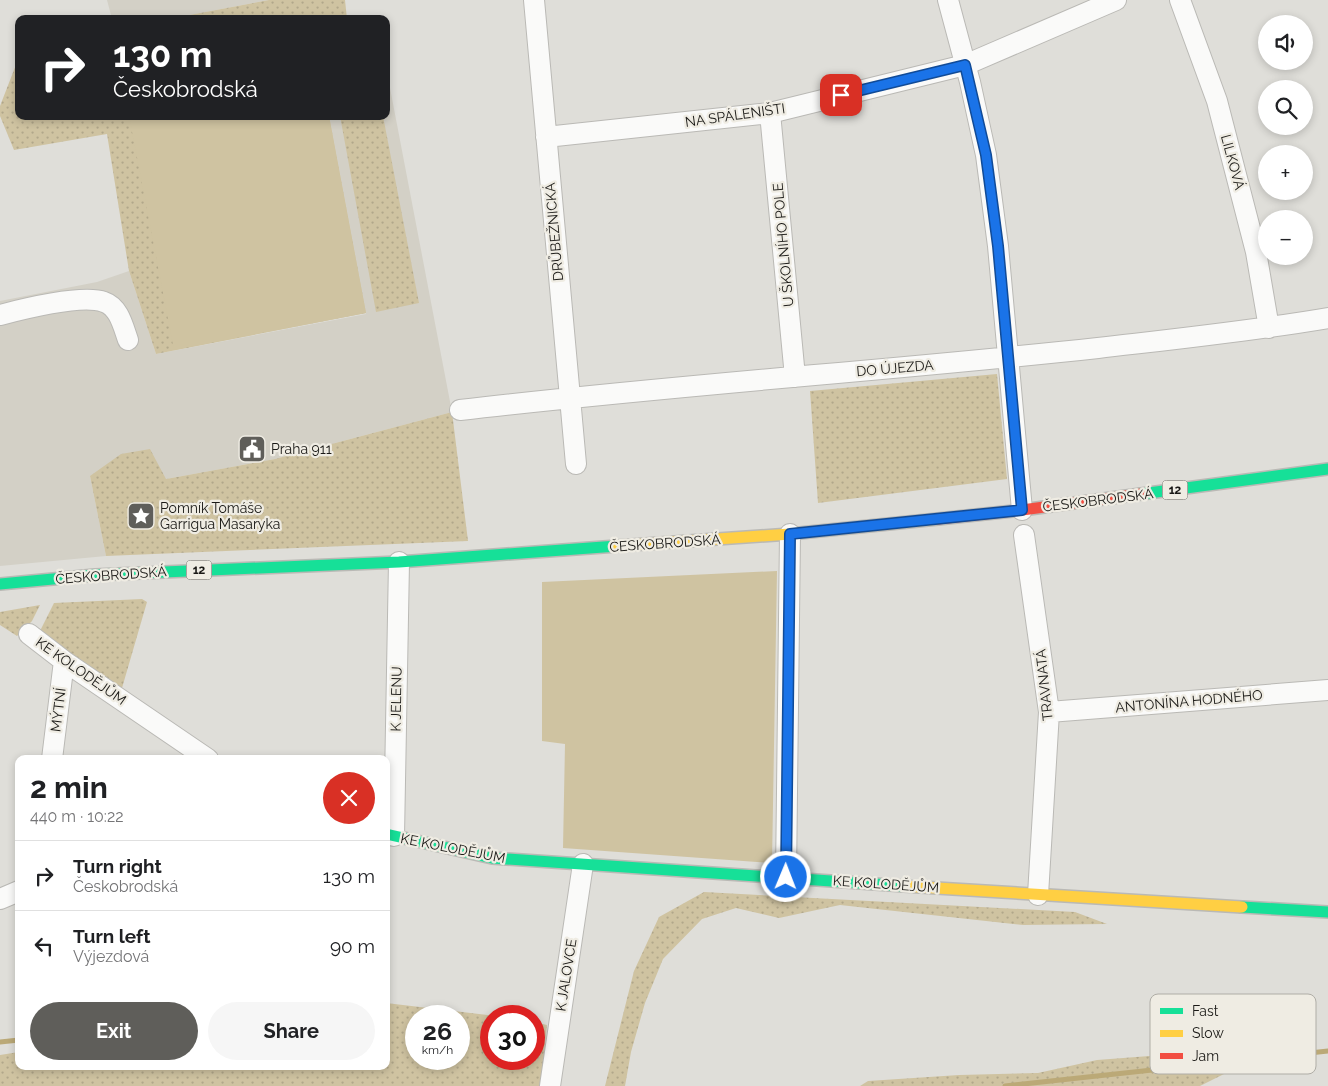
<!DOCTYPE html>
<html lang="en">
<head>
<meta charset="utf-8">
<style>
	:root { --surface:#fff; --page:#f6f6f6; --text:#202124; --muted:#757577; --line:#e0e0e0; --accent:#5f5e5a }
	body { margin:0; font-family:Raleway,sans-serif; background:var(--page); color:var(--text); height:100vh; display:flex; flex-direction:column; font-size:19px; white-space:nowrap }
	* { box-sizing:border-box; margin:0 }
	p { font-size:16px; color:var(--muted) }
	.icon { flex:none; width:28px; height:28px; fill:none; stroke:currentColor; stroke-width:2; stroke-linecap:round; stroke-linejoin:round }
	.map { position:relative; flex:1; overflow:hidden }
	.panel { position:absolute; left:15px; top:755px; width:375px; height:315px; display:flex; flex-direction:column; background:var(--surface); border-radius:10px; box-shadow:0 2px 8px #0003 }
	.panel>* { flex:none }
	.banner { position:absolute; left:15px; top:15px; width:375px; height:105px; border-radius:10px; box-shadow:0 2px 8px #0003; background:#202124; color:#fff; overflow:hidden }
	.tools { position:absolute; left:1258px; top:15px; display:grid; gap:10px }
	.tools a { display:grid; place-items:center; width:55px; height:55px; border-radius:50%; background:var(--surface); box-shadow:0 2px 8px #0003; font-size:25px }
	.speed { position:absolute; left:405px; top:1005px; display:flex; gap:10px; font-size:25px; font-weight:700; text-align:center }
	.speed>* { display:grid; place-content:center; width:65px; height:65px; border-radius:50%; background:var(--surface); box-shadow:0 2px 8px #0003; line-height:1 }
	.speed small { font-size:12px; font-weight:400 }
	.speed .limit { border:8px solid #d22; background:#fff; color:#111 }
	.pin { position:absolute; display:grid; place-items:center; width:42px; height:42px; color:#fff; margin:-21px; border-radius:10px; box-shadow:0 2px 8px #0006 }
	.me { position:absolute; width:55px; margin:-28px; rotate:1deg; stroke-linejoin:round; filter:drop-shadow(0 0 4px #0008) }
	.turn { display:flex; align-items:center; gap:18px; height:105px; padding:0 15px; font-size:22px }
	.turn .icon { width:65px; height:65px; stroke-width:2.5 }
	.turn b { display:block; font-size:35px; line-height:42px }
	.round { display:grid; place-items:center; flex:none; width:52px; height:52px; border-radius:26px; background:var(--page) }
	.headline { display:flex; align-items:center; justify-content:space-between; height:85px; padding:0 15px }
	h1 { font-size:30px; font-weight:700; line-height:38px }
	.button { display:flex; gap:10px; margin-top:auto; padding:10px 15px }
	.button a { flex:1; height:58px; border-radius:30px; background:var(--accent); color:#fff; font-size:20px; font-weight:700; line-height:58px; text-align:center }
	.button a+a { background:var(--page); color:var(--text) }
	ul { padding:0; list-style:none }
	li { display:flex; align-items:center; gap:15px; height:70px; padding:0 15px; border-top:1px solid var(--line) }
	li div { flex:1 }
	li b { display:block; font-size:19px }
	li em { font-style:normal }
	.map>svg:first-child { display:block }
	.built { fill:#d3d0c6 }
	.green { fill:url(#green-dots); fill-rule:evenodd }
	.pitch { fill:#cfc3a1 }
	.lines { fill:none; stroke-linecap:round; stroke-linejoin:round }
	.stream { stroke:#bba977; stroke-width:5 }
	.street-casing { stroke:#bab9b5; stroke-width:22 }
	.fast-casing { stroke:#bab9b5; stroke-width:14 }
	.slow-casing { stroke:#bab9b5; stroke-width:14 }
	.jam-casing { stroke:#bab9b5; stroke-width:14 }
	.street { stroke:#fafaf9; stroke-width:20 }
	.fast { stroke:#16e098; stroke-width:11 }
	.slow { stroke:#ffcf43; stroke-width:11 }
	.jam { stroke:#f24e42; stroke-width:11 }
	.route-casing { stroke:#114b97; stroke-width:12 }
	.route { stroke:#1a73e8; stroke-width:9 }
	.labels { text-anchor:middle; dominant-baseline:central; stroke-width:4.5; stroke-linejoin:round; paint-order:stroke }
	.shield { fill:#efece3; stroke:#5a5854; stroke-width:1 }
	.shield-label { font-size:12px; font-weight:bold; fill:#1a1916 }
	.street-label { font-size:14px; fill:#1a1916; stroke:#efece3 }
	.poi-label { font-size:14px; fill:#1a1916; stroke:#efece3; text-anchor:start }
	.key { fill:#efece3; stroke:#afada6; stroke-width:1 }
	.key-label { font-size:14px; fill:#1a1916 }
</style>
</head>
<body>
<div class="map">
<svg width="1328" height="1086" viewBox="0 0 1328 1086">
	<defs>
		<pattern id="green-dots" width="8" height="8" patternUnits="userSpaceOnUse" patternTransform="scale(1.25)"><rect width="8" height="8" fill="#cfc3a1"/><path d="M2 2h.1M6 6h.1" fill="none" stroke="#b1a78a" stroke-width="1.8" stroke-linecap="round"/></pattern>
	</defs>
	<rect width="100%" height="100%" fill="#dfded9"/>
	<path class="built" d="M107,0h162l-101,19h-56z
		M386,67l66,345 -177,47 -109,20 -76,-3 16,80 -106,10v-265l97,-19 32,-11 27,83 210,-40 -37,-198h57z"/>
	<path class="green" d="M269,0h76l2,19h-179z
		M19,57v59h310l37,197 -210,41 -27,-83 -22,-137 -93,16 -14,-34v-10z
		M340,116h43l36,187 -43,9z
		M997,374l10,105 -189,24 -8,-112z
		M452,412l16,129 -362,15 -16,-80 31,-22 29,-5 16,30 109,-20z
		M142,599l5,3 -25,86 -83,-55 15,-30z
		M40,605l-8,16 -15,15 -17,-11v-13z
		M704,892l371,20 32,12 -84,1 -183,-20 -61,13 -43,-10 -34,11 -39,40 -18,44 -14,49 -6,34h-20l29,-115 25,-54z
		M386,1003l110,13h-5v43h43v-37l13,3 -6,61h-541v-31l19,-3v14h367zM416,1016h43v43h-43z
		M1228,1050l2,21 -30,15h-340l8,-5 91,-6 79,-2 59,-13z"/>
	<path class="pitch" d="M129,116h200l37,197 -192,37z
		M777,571l-5,292 -209,-15 2,-104 -23,-3v-159z"/>
	<g class="lines">
		<path class="stream" d="M0,1042l19,-2
			M1005,1086l323,-35"/>
		<g class="street-casing">
			<path id="street" d="M534,0l42,464
				M948,0l22,82 16,73 12,91 24,264
				M1180,0l37,101 39,151 13,76
				M770,113l25,264
				M546,137l224,-24 195,-48 151,-65
				M0,315c23,-6 82,-21 104,-13 15,5 19,24 24,38
				M460,410c212,-25 425,-39 638,-62 77,-9 154,-17 230,-30
				M1024,535l25,177 -11,183
				M29,634l35,27 144,98
				M1049,712l279,-22
				M52,759l12,-98
				M394,836l5,-274
				M786,877l4,-343
				M0,899l19,-8
				M550,1086l33,-222"/>
		</g>
		<g class="fast-casing">
			<path id="fast" d="M1141,494l187,-25
				M0,584l95,-9 304,-13 218,-16
				M386,834l106,24 412,28
				M1242,907l86,5"/>
		</g>
		<g class="slow-casing">
			<path id="slow" d="M617,546l173,-12 148,-15
				M904,886l338,21"/>
		</g>
		<g class="jam-casing">
			<path id="jam" d="M938,519l84,-9 119,-16"/>
		</g>
		<use href="#street" class="street"/>
		<use href="#fast" class="fast"/>
		<use href="#slow" class="slow"/>
		<use href="#jam" class="jam"/>
	</g>
	<g class="lines">
		<g class="route-casing">
			<path id="route" d="M786,877l4,-343 232,-24 -24,-264 -12,-91 -21,-90 -124,30"/>
		</g>
		<use href="#route" class="route"/>
	</g>
	<defs>
		<g id="civic-square" transform="scale(1.4375)"><rect x="-9" y="-9" width="18" height="18" rx="4" fill="#5f5e5a" stroke="#efece3"/><path d="M-.6-6.5H3V-4.5H.6V-3L4-1V1h2V6H-6V1h2V-1L-.6-3ZM-1.2 2.5V6h2.4V2.5Z" fill="#fff"/></g>
		<g id="sight-square" transform="scale(1.4375)"><rect x="-9" y="-9" width="18" height="18" rx="4" fill="#5f5e5a" stroke="#efece3"/><path d="M0-6L1.8-2.2L6-1.7L2.9 1.2L3.7 5.4L0 3.3L-3.7 5.4L-2.9 1.2L-6-1.7L-1.8-2.2Z" fill="#fff"/></g>
	</defs>
	<g fill-rule="evenodd">
		<use href="#civic-square" x="252" y="449"/>
		<use href="#sight-square" x="141" y="516"/>
	</g>
	<g class="labels">
		<g class="shield">
			<rect x="1162.5" y="480.5" width="25" height="19" rx="4"/>
			<rect x="186.5" y="560.5" width="25" height="19" rx="4"/>
		</g>
		<g class="shield-label">
			<text x="1175" y="490">12</text>
			<text x="199" y="570">12</text>
		</g>
		<g class="street-label">
			<text transform="translate(735 115) rotate(-8)">NA SPÁLENIŠTI</text>
			<text transform="translate(1233 162) rotate(75)">LILKOVÁ</text>
			<text transform="translate(554 232) rotate(-95)">DRŮBEŽNICKÁ</text>
			<text transform="translate(783 245) rotate(-95)">U ŠKOLNÍHO POLE</text>
			<text transform="translate(895 368) rotate(-5)">DO ÚJEZDA</text>
			<text transform="translate(1098 500) rotate(-7)">ČESKOBRODSKÁ</text>
			<text transform="translate(665 543) rotate(-4)">ČESKOBRODSKÁ</text>
			<text transform="translate(111 575) rotate(-4)">ČESKOBRODSKÁ</text>
			<text transform="translate(81 671) rotate(35)">KE KOLODĚJŮM</text>
			<text transform="translate(1044 685) rotate(-96)">TRAVNATÁ</text>
			<text transform="translate(396 699) rotate(-89)">K JELENU</text>
			<text transform="translate(1189 701) rotate(-5)">ANTONÍNA HODNÉHO</text>
			<text transform="translate(58 710) rotate(-83)">MÝTNÍ</text>
			<text transform="translate(453 848) rotate(11)">KE KOLODĚJŮM</text>
			<text transform="translate(886 884) rotate(4)">KE KOLODĚJŮM</text>
			<text transform="translate(566 975) rotate(-81)">K JALOVCE</text>
		</g>
		<g class="poi-label">
			<text x="271" y="449">Praha 911</text>
			<text x="160" y="508">Pomník Tomáše<tspan x="160" dy="16">Garrigua Masaryka</tspan></text>
		</g>
	</g>
	<rect x="1150" y="994" width="166" height="80" rx="8" class="key"/>
	<rect x="1160" y="1008" width="23" height="6" fill="#16e098"/>
	<rect x="1160" y="1030" width="23" height="7" fill="#ffcf43"/>
	<rect x="1160" y="1053" width="23" height="6" fill="#f24e42"/>
	<g class="key-label">
		<text x="1192" y="1016">Fast</text>
		<text x="1192" y="1038">Slow</text>
		<text x="1192" y="1061">Jam</text>
	</g>
</svg>
<div class="tools">
<a><svg class="icon" aria-label="sound" viewBox="0 0 24 24"><path d="M4 9h4l5-4v14l-5-4H4zM17 9q2 3 0 6"/></svg></a>
<a><svg class="icon" aria-label="search" viewBox="0 0 24 24"><circle cx="10" cy="10" r="6"/><path d="M15 15l6 6"/></svg></a>
<a>+</a>
<a>−</a>
</div>
<div class="speed"><div>26<small>km/h</small></div><div class="limit">30</div></div>
<div class="pin" style="left:841px;top:95px;background:#d93025"><svg class="icon" aria-label="arrive" viewBox="0 0 24 24"><path d="M6 21V4h12l-3 4 3 4H6"/></svg></div>
<svg class="me" style="left:786px;top:877px" viewBox="-20 -20 40 40"><circle r="17" fill="#1a73e8" stroke="#fff" stroke-width="3"/><path d="M0-11L8 9 0 5-8 9z" fill="#fff"/></svg>
<div class="banner">
<div class="turn"><svg class="icon" aria-label="right" viewBox="0 0 24 24"><path d="M7 20v-9h11M14 6l5 5-5 5"/></svg><div><b>130 m</b>Českobrodská</div></div>
</div>
<section class="panel">
<div class="headline"><div><h1>2 min</h1><p>440 m · 10:22</p></div><a class="round" style="background:#d93025;color:#fff"><svg class="icon" aria-label="close" viewBox="0 0 24 24"><path d="M6 6l12 12M18 6L6 18"/></svg></a></div>
<ul>
<li><svg class="icon" aria-label="right" viewBox="0 0 24 24"><path d="M7 20v-9h11M14 6l5 5-5 5"/></svg><div><b>Turn right</b><p>Českobrodská</p></div><em>130 m</em></li>
<li><svg class="icon" aria-label="left" viewBox="0 0 24 24"><path d="M17 20v-9H6M10 6l-5 5 5 5"/></svg><div><b>Turn left</b><p>Výjezdová</p></div><em>90 m</em></li>
</ul>
<div class="button"><a>Exit</a><a>Share</a></div>
</section>
</div>
</body>
</html>
